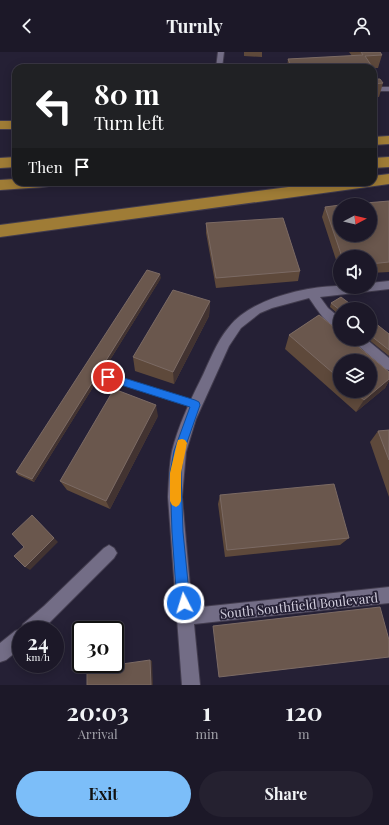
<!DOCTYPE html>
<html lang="en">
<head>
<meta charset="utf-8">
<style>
	:root { --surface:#1c1828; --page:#252130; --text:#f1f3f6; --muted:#a0a0a8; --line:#3a3745; --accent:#7cbef9 }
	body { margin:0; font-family:"Playfair Display",serif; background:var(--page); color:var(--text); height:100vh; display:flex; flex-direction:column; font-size:15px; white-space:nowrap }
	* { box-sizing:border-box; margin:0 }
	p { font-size:13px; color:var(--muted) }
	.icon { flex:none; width:22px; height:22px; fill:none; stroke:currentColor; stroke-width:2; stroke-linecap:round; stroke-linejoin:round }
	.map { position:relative; height:633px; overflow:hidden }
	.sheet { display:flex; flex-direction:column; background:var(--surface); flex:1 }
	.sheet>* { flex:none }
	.top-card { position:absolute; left:12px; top:12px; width:365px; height:122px; border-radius:12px; box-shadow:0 2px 10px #0003,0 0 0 1px var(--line); background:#202124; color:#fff; overflow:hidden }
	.needle { width:26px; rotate:83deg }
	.tools { position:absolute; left:333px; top:146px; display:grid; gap:8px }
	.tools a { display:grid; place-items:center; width:44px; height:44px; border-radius:50%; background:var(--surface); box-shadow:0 2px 10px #0003,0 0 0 1px var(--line); font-size:20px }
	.speed { position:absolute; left:12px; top:569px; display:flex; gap:8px; font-size:20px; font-weight:700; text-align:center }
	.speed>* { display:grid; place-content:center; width:52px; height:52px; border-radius:50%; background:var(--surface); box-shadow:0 2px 10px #0003,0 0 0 1px var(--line); line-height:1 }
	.speed small { font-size:10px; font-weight:400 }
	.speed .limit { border:2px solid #111; border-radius:6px; background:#fff; color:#111 }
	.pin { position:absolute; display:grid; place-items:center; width:34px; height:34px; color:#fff; margin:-17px; border:2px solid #fff; border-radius:50%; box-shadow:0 1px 4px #0007 }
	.me { position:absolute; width:44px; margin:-22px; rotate:355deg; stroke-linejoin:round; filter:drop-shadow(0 0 3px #0008) }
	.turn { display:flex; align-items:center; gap:14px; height:84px; padding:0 16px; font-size:18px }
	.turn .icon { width:52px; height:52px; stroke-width:2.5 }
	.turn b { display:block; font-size:28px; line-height:34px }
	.then { display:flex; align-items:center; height:38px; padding:0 16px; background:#0003; gap:8px; font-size:15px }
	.eta { display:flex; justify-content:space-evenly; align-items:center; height:68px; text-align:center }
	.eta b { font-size:24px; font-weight:700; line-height:28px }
	.button { display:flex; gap:8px; margin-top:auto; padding:8px 16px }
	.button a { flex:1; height:46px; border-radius:24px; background:var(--accent); color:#111; font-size:16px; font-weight:700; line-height:46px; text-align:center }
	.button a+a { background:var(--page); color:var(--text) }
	header { display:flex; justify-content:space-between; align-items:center; height:52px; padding:0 16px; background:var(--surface); font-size:18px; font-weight:700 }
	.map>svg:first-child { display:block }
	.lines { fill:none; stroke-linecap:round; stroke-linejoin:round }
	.service-casing { stroke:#423c4e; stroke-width:2 }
	.minor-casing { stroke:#423c4e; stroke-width:2 }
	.motorway-casing { stroke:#423c4e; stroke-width:2 }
	.service { fill:#736d86; fill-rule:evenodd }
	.minor { fill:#736d86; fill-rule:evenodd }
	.motorway { fill:#9f7c36; fill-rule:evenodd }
	.wall { fill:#5e493b; fill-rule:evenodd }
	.shaded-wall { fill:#423331 }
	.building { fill:#6a574d; stroke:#7b6a64 }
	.route { fill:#1a73e8; stroke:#114b97 }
	.slow { fill:#f59e0b }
	.labels { text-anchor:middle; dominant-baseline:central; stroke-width:3.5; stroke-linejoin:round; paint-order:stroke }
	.near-street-label { font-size:13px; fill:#d3cfde; stroke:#252035 }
</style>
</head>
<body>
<header><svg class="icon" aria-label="back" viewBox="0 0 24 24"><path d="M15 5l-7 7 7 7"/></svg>Turnly<svg class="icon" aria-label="person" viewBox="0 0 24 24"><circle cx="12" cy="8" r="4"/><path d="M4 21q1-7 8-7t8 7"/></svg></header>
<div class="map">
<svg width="389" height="633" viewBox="0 0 389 633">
	<rect width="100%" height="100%" fill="#252035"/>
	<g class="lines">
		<g class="service-casing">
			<path id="service" d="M108,322l87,28 2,1 1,2 -1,2 -2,1 -89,-29 -1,-2 1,-2z"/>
		</g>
		<g class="minor-casing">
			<path id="minor" d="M218,0h6l-2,16h-6z
				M373,35h16v4h-16z
				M389,229v8l-69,8 8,11 12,10v11c-14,-4 -23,-20 -31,-31l-37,10 -12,5 -19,15 -12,18 -33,73 -10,33 -4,45 10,111 197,-21v16l-195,21 6,61h-18l-14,-188c1,-15 1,-31 4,-46 6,-24 17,-48 28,-70 9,-18 16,-39 29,-54 22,-28 74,-40 108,-41 9,0 22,1 33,1v-4z
				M352,287h14l23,19v12l-4,-1 -31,-27z
				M109,493l5,3 3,5 -3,5 -72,72h-21v18l-15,12 -6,2v-19l15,-12 6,-2 2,-5 21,-18 60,-58z"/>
		</g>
		<g class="motorway-casing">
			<path id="motorway" d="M0,69h16v8h-16z
				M389,84v8l-16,1v-8z
				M16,105v10l-16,1v-10z
				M389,105v10l-16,1v-10z
				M389,122v10l-389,53v-12l327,-43h46v-6z
				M16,127v3h35l-2,4 -6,1 -43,3v-10z"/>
		</g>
		<use href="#service" class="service"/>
		<use href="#minor" class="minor"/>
		<use href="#motorway" class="motorway"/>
	</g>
	<path class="wall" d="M244,0h18v5l-18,-1z
		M349,0h31l2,3 -4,13h-91l1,-9 64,-3z
		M373,16l3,11 7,4 -4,14h-6z
		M389,149v71l-19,1v-16h-30v12h-1l-17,-52 3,-10z
		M206,171l94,48 -2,10 -82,7 -10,-55z
		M161,226l-127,204 -16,-7 -2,-3z
		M210,249l-1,15 -35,68 -39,-13 -2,-14z
		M331,251l9,6v7l-10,-9z
		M319,263l21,17v7h9l40,33v9l-4,7 -29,24 -71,-63 4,-14zM340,309h30v30h-30z
		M370,267l19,15v22l-21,-17h2z
		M158,364l-48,93 -43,-19 -7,-9z
		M389,378v67l-19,-55 8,-11z
		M220,443l129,43 -9,7 -115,12 -7,-53z"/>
	<path class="shaded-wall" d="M160,222l1,4 -127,204 -2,-3z
		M210,249l-1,15 -35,68 -1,-12z
		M389,327v2l-4,7 -29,24 8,-12z
		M156,353l2,11 -48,93 -4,-8z
		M32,463l26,27 -28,28 -5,-3z
		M150,608l2,1 1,24h-2z"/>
	<path class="building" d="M361,0h19l2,3 -17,1 8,12h-81l-4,-9 75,-4z
		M188,13l2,3h-15z
		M373,16l3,5v6h4l3,4 -10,1z
		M389,149v61l-19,2v-7h-28l-17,-50 15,-2v30h30v-30h-28z
		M283,166l17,53 -84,7 -10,-55z
		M147,218l13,4 -128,205 -16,-7z
		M173,238l37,11 -37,71 -40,-15z
		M341,245l16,12h-17v1l-9,-7z
		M319,263l21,17v7h9l40,33v7l-25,21 -11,-9h17v-30h-30v18l-51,-44z
		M370,267l19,15v16l-19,-15z
		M114,337l42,16 -50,96 -46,-20z
		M389,378v30l-11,-29z
		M334,432l15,54 -122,12 -7,-55z
		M32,463l22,23 -29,29 -11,-11 10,-9 -12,-13z
		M380,555l9,33v17l-170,20 -6,-51z
		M150,608l1,25h-64v-16z"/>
	<path class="route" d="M108,321l87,27 4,2 1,3 -16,46 -3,22 2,59 7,71 -2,4 -4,2 -5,-2 -2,-4 -5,-71 -2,-59 4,-22 16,-44 -85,-27 -2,-3 2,-3z"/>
	<path class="slow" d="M182,387l3,1 2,3 -6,30v28l-2,4 -3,2 -4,-2 -2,-4v-28l7,-30 1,-3z"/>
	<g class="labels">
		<g class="near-street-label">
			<text transform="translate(299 553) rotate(-6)">South Southfield Boulevard</text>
		</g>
	</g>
</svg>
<div class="tools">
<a><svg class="needle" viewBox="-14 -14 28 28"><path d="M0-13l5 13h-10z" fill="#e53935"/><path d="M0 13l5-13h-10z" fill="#a0a0a8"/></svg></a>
<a><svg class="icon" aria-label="sound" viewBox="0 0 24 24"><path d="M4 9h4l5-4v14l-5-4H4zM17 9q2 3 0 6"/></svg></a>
<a><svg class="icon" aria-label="search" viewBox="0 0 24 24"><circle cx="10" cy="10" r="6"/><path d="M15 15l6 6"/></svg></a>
<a><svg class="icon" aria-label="layers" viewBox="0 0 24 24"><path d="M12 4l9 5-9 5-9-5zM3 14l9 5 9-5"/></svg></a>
</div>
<div class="speed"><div>24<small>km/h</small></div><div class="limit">30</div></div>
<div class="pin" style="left:108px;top:325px;background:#d93025"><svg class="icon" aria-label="arrive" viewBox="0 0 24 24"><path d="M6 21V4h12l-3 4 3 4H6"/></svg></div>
<svg class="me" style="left:184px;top:551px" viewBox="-20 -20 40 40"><circle r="17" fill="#1a73e8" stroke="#fff" stroke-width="3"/><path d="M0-11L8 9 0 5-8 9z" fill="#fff"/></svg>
<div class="top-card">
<div class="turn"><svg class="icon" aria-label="left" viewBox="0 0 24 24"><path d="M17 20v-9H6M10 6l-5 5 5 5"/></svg><div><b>80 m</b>Turn left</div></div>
<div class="then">Then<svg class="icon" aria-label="arrive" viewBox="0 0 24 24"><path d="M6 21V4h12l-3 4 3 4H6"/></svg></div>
</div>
</div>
<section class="sheet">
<div class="eta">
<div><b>20:03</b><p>Arrival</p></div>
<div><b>1</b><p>min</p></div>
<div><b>120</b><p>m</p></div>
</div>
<div class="button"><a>Exit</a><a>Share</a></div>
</section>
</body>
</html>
